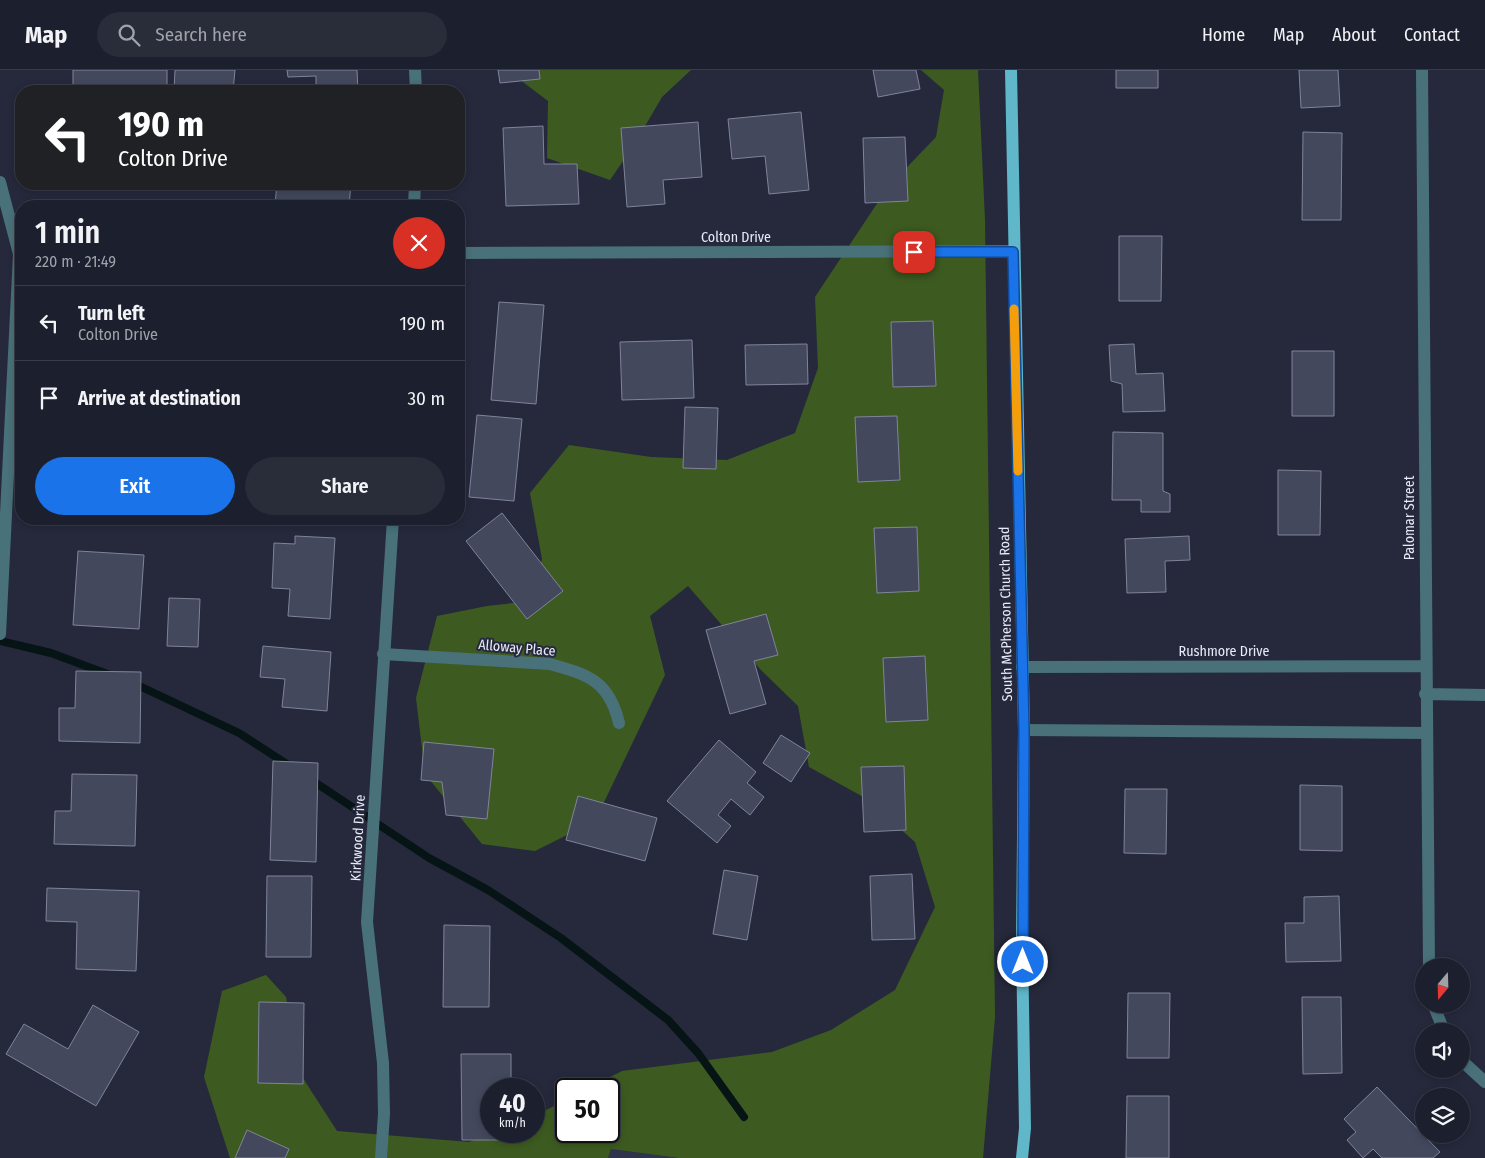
<!DOCTYPE html>
<html lang="en">
<head>
<meta charset="utf-8">
<style>
	:root { --surface:#1c1f2d; --page:#292c39; --text:#f1f3f6; --muted:#a0a2aa; --line:#3a3d49; --accent:#1a73e8 }
	body { margin:0; font-family:"Fira Sans Condensed",sans-serif; background:var(--page); color:var(--text); height:100vh; display:flex; flex-direction:column; font-size:19px; white-space:nowrap }
	* { box-sizing:border-box; margin:0 }
	p { font-size:16px; color:var(--muted) }
	.icon { flex:none; width:28px; height:28px; fill:none; stroke:currentColor; stroke-width:2; stroke-linecap:round; stroke-linejoin:round }
	.map { position:relative; flex:1; overflow:hidden }
	.side { position:absolute; left:15px; top:130px; width:450px; height:325px; display:flex; flex-direction:column; background:var(--surface); border-radius:20px; box-shadow:0 2px 8px #0003,0 0 0 1px var(--line) }
	.side>* { flex:none }
	.hud { position:absolute; left:15px; top:15px; width:450px; height:105px; border-radius:20px; box-shadow:0 2px 8px #0003,0 0 0 1px var(--line); background:#202124; color:#fff; overflow:hidden }
	.needle { width:32px; rotate:199deg }
	.tools { position:absolute; left:1415px; top:888px; display:grid; gap:10px }
	.tools a { display:grid; place-items:center; width:55px; height:55px; border-radius:50%; background:var(--surface); box-shadow:0 2px 8px #0003,0 0 0 1px var(--line); font-size:25px }
	.speed { position:absolute; left:480px; top:1008px; display:flex; gap:10px; font-size:25px; font-weight:700; text-align:center }
	.speed>* { display:grid; place-content:center; width:65px; height:65px; border-radius:50%; background:var(--surface); box-shadow:0 2px 8px #0003,0 0 0 1px var(--line); line-height:1 }
	.speed small { font-size:12px; font-weight:400 }
	.speed .limit { border:2px solid #111; border-radius:8px; background:#fff; color:#111 }
	.pin { position:absolute; display:grid; place-items:center; width:42px; height:42px; color:#fff; margin:-21px; border-radius:10px; box-shadow:0 2px 8px #0006 }
	.me { position:absolute; width:55px; margin:-28px; rotate:0deg; stroke-linejoin:round; filter:drop-shadow(0 0 4px #0008) }
	.turn { display:flex; align-items:center; gap:18px; height:105px; padding:0 20px; font-size:22px }
	.turn .icon { width:65px; height:65px; stroke-width:2.5 }
	.turn b { display:block; font-size:35px; line-height:42px }
	.round { display:grid; place-items:center; flex:none; width:52px; height:52px; border-radius:26px; background:var(--page) }
	.head { display:flex; align-items:center; justify-content:space-between; height:85px; padding:0 20px }
	h1 { font-size:30px; font-weight:600; line-height:38px }
	.button { display:flex; gap:10px; margin-top:auto; padding:10px 20px }
	.button a { flex:1; height:58px; border-radius:30px; background:var(--accent); color:#fff; font-size:20px; font-weight:600; line-height:58px; text-align:center }
	.button a+a { background:var(--page); color:var(--text) }
	ul { padding:0; list-style:none }
	li { display:flex; align-items:center; gap:15px; height:75px; padding:0 20px; border-top:1px solid var(--line) }
	li div { flex:1 }
	li b { display:block; font-size:19px }
	li em { font-style:normal }
	header { display:flex; align-items:center; gap:30px; box-sizing:border-box; height:70px; padding:0 25px; background:var(--surface); border-bottom:1px solid var(--line) }
	header strong { font-size:24px }
	nav { display:flex; gap:28px; margin-inline-start:auto; font-size:18px }
	.search { width:350px; height:45px; background:var(--page); display:flex; align-items:center; gap:12px; box-sizing:border-box; padding:0 18px; border-radius:28px; color:var(--muted); font-size:19px }
	.map>svg:first-child { display:block }
	.built { fill:#2f334b }
	.green { fill:#3d5b20 }
	.lines { fill:none; stroke-linecap:round; stroke-linejoin:round }
	.stream { stroke:#061415; stroke-width:8 }
	.building { fill:#44485d; stroke:#80849b }
	.minor { stroke:#49717a; stroke-width:12 }
	.major { stroke:#5fb7c9; stroke-width:12 }
	.route-casing { stroke:#114b97; stroke-width:12 }
	.route { stroke:#1a73e8; stroke-width:9 }
	.slow { stroke:#f59e0b; stroke-width:9 }
	.labels { text-anchor:middle; dominant-baseline:central; stroke-width:4; stroke-linejoin:round; paint-order:stroke }
	.street-label { font-size:14px; fill:#e7eaf7; stroke:#26293c }
</style>
</head>
<body>
<header>
<strong>Map</strong>
<div class="search"><svg class="icon" aria-label="search" viewBox="0 0 24 24"><circle cx="10" cy="10" r="6"/><path d="M15 15l6 6"/></svg>Search here</div>
<nav><a>Home</a><a>Map</a><a>About</a><a>Contact</a></nav>
</header>
<div class="map">
<svg width="1485" height="1088" viewBox="0 0 1485 1088">
	<rect width="100%" height="100%" fill="#26293c"/>
	<path class="built" d="M611,1079l68,9h-71z"/>
	<path class="green" d="M507,0h184l-29,27 -28,48 -24,35 -63,-22 1,-57z
		M921,0h57l7,150 10,797 -12,141h-304l-68,-9 -3,9h-378l-26,-81 18,-86 44,-16 20,22 13,75 38,59 132,11 27,-11h38v-15l32,-16v31h43v-42h-22l35,-18 150,-19 59,-22 64,-40 40,-83 -20,-65 -48,-43 -58,-32 -11,-61 -38,-37 -72,-83 -38,30 15,59 -70,146 -60,30 -53,-7 -57,-70 -9,-76 21,-82 50,-10 44,-5 11,-42 -12,-66 39,-48 82,12 76,3 68,-27 23,-65 -3,-71 73,-110 48,-50 8,-47z"/>
	<g class="lines">
		<path class="stream" d="M0,571l51,12 59,22
			M133,613l106,50 51,33
			M310,709l119,79 59,32 73,48 107,82 30,33 46,64"/>
	</g>
	<path class="building" d="M73,0h94v21h-94z
		M175,0h60l-2,21h-59z
		M287,0h70l1,21h-42v-15l-28,1z
		M498,0h41l1,9 -40,4z
		M873,0h43l4,19 -42,8z
		M1116,0h42v18h-42z
		M1299,0h39l2,36 -39,2z
		M801,42l8,78 -40,4 -4,-38 -33,3 -4,-40z
		M698,52l4,55 -39,3 2,24 -38,3 -6,-79z
		M543,56l1,38h33l2,40 -73,2 -3,-78z
		M1303,62l39,1 -1,87h-39z
		M905,67l3,64 -43,2 -2,-65z
		M277,114h74l-2,22 -74,-2z
		M1119,166h43l-1,65h-42z
		M499,232l45,3 -8,99 -45,-4z
		M933,251l3,65 -43,1 -2,-65z
		M692,270l2,58 -72,2 -2,-58z
		M807,274l1,40 -62,1 -1,-40z
		M1134,274l2,30 27,-1 2,38 -42,1 -1,-28 -11,-3 -2,-36z
		M1292,281h42v65h-42z
		M685,337l33,1 -2,61 -33,-1z
		M477,345l45,4 -8,82 -45,-4z
		M897,346l3,64 -42,2 -3,-65z
		M1113,362l50,1v58l7,3v18h-29v-12h-29z
		M1278,400l43,1 -1,64h-42z
		M502,443l61,78 -36,28 -61,-78z
		M84,449h61v4z
		M917,457l2,64 -42,2 -3,-65z
		M295,466l40,2 -5,81 -42,-3 2,-27 -18,-1 2,-45 21,1z
		M1189,466l1,24 -25,1 1,31 -39,1 -2,-54z
		M78,481l66,4 -5,74 -66,-4z
		M169,528l31,1 -2,48 -31,-1z
		M766,544l12,41 -24,6 12,43 -36,10 -24,-84z
		M263,576l68,6 -4,59 -45,-4 3,-28 -25,-2z
		M925,586l3,64 -42,2 -3,-64z
		M76,601l65,1 -1,71 -81,-2v-33h16z
		M781,665l29,18 -19,29 -28,-19z
		M719,670l37,32 -9,11 17,14 -14,18 -19,-16 -13,16 13,11 -14,17 -50,-42z
		M424,672l70,7 -7,70 -41,-4 -4,-33 -21,-2z
		M273,691l45,2 -2,99 -46,-2z
		M904,696l2,64 -42,2 -3,-65z
		M72,704l65,1 -2,71 -81,-2 1,-33h16z
		M1300,715l42,1v65l-42,-1z
		M1125,719h42l-1,65 -42,-1z
		M578,726l79,22 -12,43 -79,-21z
		M724,800l34,6 -11,64 -34,-6z
		M912,804l3,65 -43,1 -2,-64z
		M267,806h45l-1,81h-45z
		M47,818l92,3 -3,80 -60,-2 1,-47 -31,-1z
		M1339,826l2,65 -55,1 -1,-39h19v-26z
		M444,855l46,1 -1,81h-46z
		M1128,923h42l-1,65h-42z
		M1302,927h39l1,76 -39,1z
		M259,932l45,1 -1,81 -45,-1z
		M93,935l46,27 -43,74 -90,-52 18,-30 44,25z
		M461,984h50v35h-20v42h10v9h-39z
		M1377,1017l63,65 -7,6h-51l-9,-9 -10,9 -16,-18 9,-8 -12,-13z
		M1127,1026h42v62h-43z
		M247,1060l42,19 -4,9h-50z"/>
	<g class="lines">
		<path class="minor" d="M415,0l1,21
			M1422,0l7,896
			M0,112l19,72 -19,380
			M414,136l1,-22
			M459,183l554,-2
			M383,584l167,10c39,11 59,17 69,59
			M1022,597l403,-1
			M1425,624l60,1
			M1024,660l402,3
			M1433,934l11,27
			M1461,990l24,22
			M381,1088l3,-44 -1,-51 -16,-141 26,-403"/>
		<path class="major" d="M1011,0l13,660 -2,214 3,184 -3,30"/>
	</g>
	<g class="lines">
		<g class="route-casing">
			<path id="route" d="M914,182h99l11,478 -1,232"/>
		</g>
		<use href="#route" class="route"/>
		<path class="slow" d="M1014,239l4,162"/>
	</g>
	<g class="labels">
		<g class="street-label">
			<text x="736" y="167">Colton Drive</text>
			<text transform="translate(1409 448) rotate(-90)">Palomar Street</text>
			<text transform="translate(1006 544) rotate(-91)">South McPherson Church Road</text>
			<text transform="translate(517 578) rotate(5)">Alloway Place</text>
			<text x="1224" y="581">Rushmore Drive</text>
			<text transform="translate(358 768) rotate(-87)">Kirkwood Drive</text>
		</g>
	</g>
</svg>
<div class="tools">
<a><svg class="needle" viewBox="-14 -14 28 28"><path d="M0-13l5 13h-10z" fill="#e53935"/><path d="M0 13l5-13h-10z" fill="#a0a2aa"/></svg></a>
<a><svg class="icon" aria-label="sound" viewBox="0 0 24 24"><path d="M4 9h4l5-4v14l-5-4H4zM17 9q2 3 0 6"/></svg></a>
<a><svg class="icon" aria-label="layers" viewBox="0 0 24 24"><path d="M12 4l9 5-9 5-9-5zM3 14l9 5 9-5"/></svg></a>
</div>
<div class="speed"><div>40<small>km/h</small></div><div class="limit">50</div></div>
<div class="pin" style="left:914px;top:182px;background:#d93025"><svg class="icon" aria-label="arrive" viewBox="0 0 24 24"><path d="M6 21V4h12l-3 4 3 4H6"/></svg></div>
<svg class="me" style="left:1023px;top:892px" viewBox="-20 -20 40 40"><circle r="17" fill="#1a73e8" stroke="#fff" stroke-width="3"/><path d="M0-11L8 9 0 5-8 9z" fill="#fff"/></svg>
<div class="hud">
<div class="turn"><svg class="icon" aria-label="left" viewBox="0 0 24 24"><path d="M17 20v-9H6M10 6l-5 5 5 5"/></svg><div><b>190 m</b>Colton Drive</div></div>
</div>
<section class="side">
<div class="head"><div><h1>1 min</h1><p>220 m · 21:49</p></div><a class="round" style="background:#d93025;color:#fff"><svg class="icon" aria-label="close" viewBox="0 0 24 24"><path d="M6 6l12 12M18 6L6 18"/></svg></a></div>
<ul>
<li><svg class="icon" aria-label="left" viewBox="0 0 24 24"><path d="M17 20v-9H6M10 6l-5 5 5 5"/></svg><div><b>Turn left</b><p>Colton Drive</p></div><em>190 m</em></li>
<li><svg class="icon" aria-label="arrive" viewBox="0 0 24 24"><path d="M6 21V4h12l-3 4 3 4H6"/></svg><div><b>Arrive at destination</b></div><em>30 m</em></li>
</ul>
<div class="button"><a>Exit</a><a>Share</a></div>
</section>
</div>
</body>
</html>
